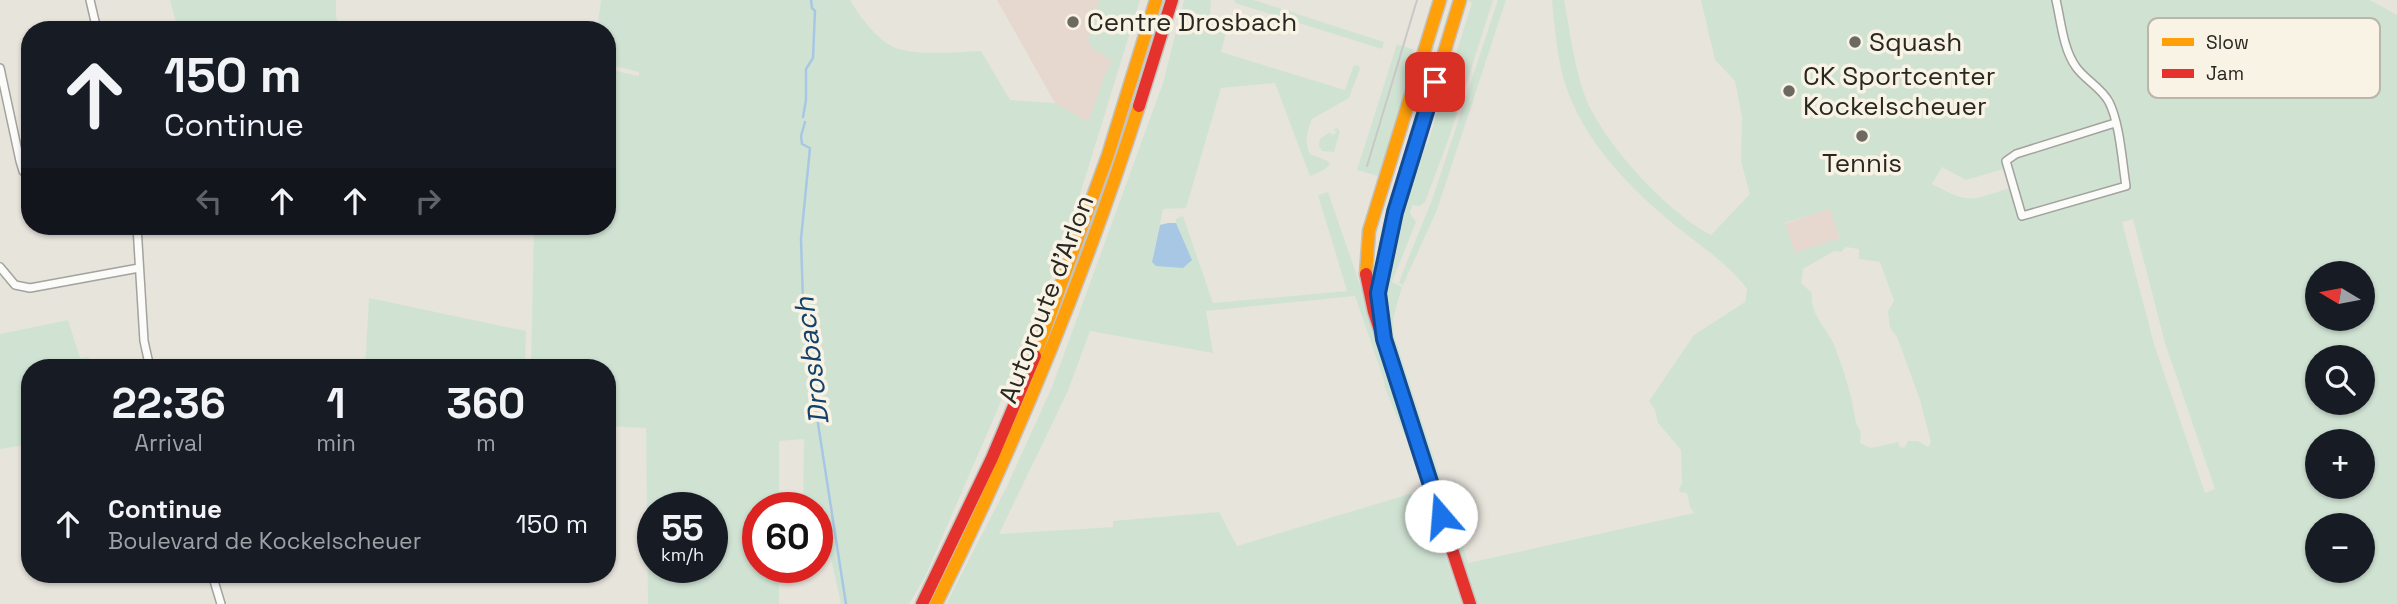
<!DOCTYPE html>
<html lang="en">
<head>
<meta charset="utf-8">
<style>
	:root { --surface:#171b24; --page:#20242c; --text:#f1f3f6; --muted:#9ea1a6 }
	body { margin:0; font-family:"Space Grotesk",sans-serif; background:var(--page); color:var(--text); height:100vh; display:flex; flex-direction:column; font-size:26px; white-space:nowrap }
	* { box-sizing:border-box; margin:0 }
	p { font-size:23px; color:var(--muted) }
	.icon { flex:none; width:38px; height:38px; fill:none; stroke:currentColor; stroke-width:2; stroke-linecap:round; stroke-linejoin:round }
	.map { position:relative; flex:1; overflow:hidden }
	.panel { position:absolute; left:21px; top:359px; width:595px; height:224px; display:flex; flex-direction:column; background:var(--surface); border-radius:28px; box-shadow:0 2px 5px #0004 }
	.panel>* { flex:none }
	.hud { position:absolute; left:21px; top:21px; width:595px; height:214px; border-radius:28px; box-shadow:0 2px 5px #0004; background:#171b24; color:var(--text); overflow:hidden }
	.needle { width:46px; rotate:280deg }
	.controls { position:absolute; left:2305px; top:261px; display:grid; gap:14px }
	.controls a { display:grid; place-items:center; width:70px; height:70px; border-radius:50%; background:var(--surface); box-shadow:0 2px 5px #0004; font-size:35px }
	.speed { position:absolute; left:637px; top:492px; display:flex; gap:14px; font-size:35px; font-weight:700; text-align:center }
	.speed>* { display:grid; place-content:center; width:91px; height:91px; border-radius:50%; background:var(--surface); box-shadow:0 2px 5px #0004; line-height:1 }
	.speed small { font-size:18px; font-weight:400 }
	.speed .limit { border:10px solid #d22; background:#fff; color:#111 }
	.pin { position:absolute; display:grid; place-items:center; width:60px; height:60px; color:#fff; margin:-30px; border-radius:14px; box-shadow:0 4px 10px #0006 }
	.me { position:absolute; width:77px; margin:-38px; rotate:342deg; stroke-linejoin:round; filter:drop-shadow(0 0 5px #0008) }
	.turn { display:flex; align-items:center; gap:24px; height:147px; padding:0 28px; font-size:32px }
	.turn .icon { width:91px; height:91px; stroke-width:2.5 }
	.turn b { display:block; font-size:49px; line-height:60px }
	.lanes { display:flex; align-items:center; height:66px; padding:0 28px; background:#0003; justify-content:center; gap:35px; direction:ltr }
	.lanes .off { opacity:.35 }
	.eta { display:flex; justify-content:space-evenly; align-items:center; height:119px; text-align:center }
	.eta b { font-size:42px; font-weight:700; line-height:49px }
	ul { padding:0; list-style:none }
	li { display:flex; align-items:center; gap:21px; height:91px; padding:0 28px }
	li div { flex:1 }
	li b { display:block; font-size:26px }
	li em { font-style:normal }
	.map>svg:first-child { display:block }
	.commercial { fill:#e7d8cf }
	.green { fill:#d0e3d3; fill-rule:evenodd }
	.water { fill:#a8c7e4 }
	.lines { fill:none; stroke-linecap:round; stroke-linejoin:round }
	.stream { stroke:#a8c7e4; stroke-width:2.5 }
	.street-casing { stroke:#a4a29d; stroke-width:10 }
	.slow-casing { stroke:#c3c2be; stroke-width:15 }
	.jam-casing { stroke:#c3c2be; stroke-width:15 }
	.street { stroke:#fbfbfa; stroke-width:7 }
	.slow { stroke:#ff9f0a; stroke-width:12 }
	.jam { stroke:#e5322d; stroke-width:12 }
	.tram { stroke:#c8c8c6; stroke-width:2 }
	.route-casing { stroke:#114b97; stroke-width:18 }
	.route { stroke:#1a73e8; stroke-width:12 }
	.poi-dot { fill:#6c6963; stroke:#f9f3e5; stroke-width:2.5 }
	.labels { text-anchor:middle; dominant-baseline:central; stroke-width:7; stroke-linejoin:round; paint-order:stroke }
	.poi-label { font-size:26px; fill:#292722; stroke:#f9f3e5; text-anchor:start }
	.street-label { font-size:26px; fill:#292722; stroke:#f9f3e5 }
	.water-label { font-size:28px; font-style:italic; fill:#12426c; stroke:#f9f3e5 }
	.key { fill:#f9f3e5; stroke:#bbb6aa; stroke-width:2 }
	.key-label { font-size:19px; fill:#292722 }
</style>
</head>
<body>
<div class="map">
<svg width="2397" height="604" viewBox="0 0 2397 604">
	<rect width="100%" height="100%" fill="#e7e4dc"/>
	<path class="commercial" d="M997,0h134l-13,55 -12,17 -18,50 -33,-19z
		M1830,208l10,30 -45,15 -10,-29z"/>
	<path class="green" d="M170,0h166v16l4,14h-162z
		M601,0h249c10,17 30,44 49,49 26,7 56,3 82,2l29,49 45,3 33,19 18,-50 7,-11 -21,-13 -4,-8 11,-40h41l-75,243 -69,170 -71,164 -16,27h-68l-14,-64 -10,-10v-22l-14,-1 1,-68 -25,2v66l-21,1v59h21v37h-131l-2,-176 -39,-2v-58l-76,-1 3,-141h73v-157l32,7v-4l-32,-8v-34h-10zM653,508h59v59h-59z
		M1184,0h27l-1,15 18,9 -7,28 124,38 8,-23 3,-2 3,1 1,3 -11,29 -37,21c-5,14 -8,22 -2,35l18,7 2,3 -6,6 -14,6 -35,-93 -54,5 -35,120 -23,1 -11,53 39,-2 -15,-37v-4l7,-3 30,87 134,-12 -29,-96 10,-3 60,174 37,123 -2,2 39,113h-516l61,-118 45,-99 111,-304zM1355,296l29,84 1,8 22,53 16,49 -186,56 -18,-34 -106,9v6l-114,7 68,-141 23,-62 123,22 -7,-42z
		M1234,0h20l130,42 -2,7 -147,-46z
		M1467,0h26l-44,138 -24,64 -5,4 -8,-1 -2,8 6,9 -24,60 10,5 -9,32 1,16 74,228 226,-50 -4,-6 -3,-14 -7,-1 -1,-4 3,-5 -1,-33 -23,-27 -3,-13 -6,-9 45,-66 51,-33 2,-13c-20,-27 -50,-45 -76,-67 -47,-39 -96,-91 -110,-153 -5,-23 -7,-46 -9,-69h12c6,31 10,66 21,96 17,46 83,117 126,139l39,-41 -9,-32 1,-45 -7,-36 -20,-21 -14,-60h669l27,15v589h-920l-96,-298 3,-36 32,-108 12,-20 44,-139zM1942,167l24,13 41,-12 6,19c-40,12 -42,19 -81,-3zM1830,209l10,29 -45,15 -10,-30zM2133,219l32,124 50,146 -10,4 -51,-149 -32,-122zM1845,247l14,2v10l21,3 14,39 -6,10 2,17 7,9 23,63 11,42 -3,5 -10,-6h-10l-4,7 -4,-1 -2,-5 -27,6 -11,-5 1,-11c-6,-9 -6,-15 -8,-26 -4,-19 -11,-40 -18,-59 -8,-20 -25,-31 -23,-54l-11,-10 2,-14 31,-18 8,1zM2317,273h45v45h-45zM2317,357h45v45h-45zM2317,441h45v45h-45zM2317,525h45v45h-45z
		M1498,0h8l-69,210 -34,75 -4,-2 3,-9 30,-74z
		M1397,44l15,5 5,8 -36,120 -24,-7z
		M1337,128l3,3 -6,21 -12,-1 -3,-5 1,-7 10,-7 2,3 4,-2 -2,-4z
		M369,298l157,33 -1,36h-160z
		M68,320l12,38 9,-1 2,10 -61,1v76l-30,5v-115z"/>
	<path class="water" d="M1168,223h8l16,37 -9,8 -27,-2 -4,-4 8,-37z"/>
	<g class="lines">
		<path class="stream" d="M803,117l3,-17v-31l7,-11 2,-47 -3,-3 -1,-8
			M805,122l-4,14 1,8 8,4 -9,91 3,94 42,271"/>
		<g class="street-casing">
			<path id="street" d="M90,0l7,30
				M2056,0c5,21 7,49 20,67 9,13 25,20 33,35 11,22 13,59 17,84l-104,30 -16,-55 10,-7 99,-31
				M0,68l20,93 3,10 7,7
				M137,226l7,115 6,27
				M0,267l15,18 15,3 109,-20
				M212,574l9,30"/>
		</g>
		<g class="slow-casing">
			<path id="slow" d="M1366,274l3,-43 71,-231
				M1380,318l-2,-25 9,-50 73,-243
				M1035,356l73,-201 48,-155
				M936,604c80,-161 148,-327 203,-498"/>
		</g>
		<g class="jam-casing">
			<path id="jam" d="M1139,106l33,-106
				M1366,274l8,38 96,292
				M922,604l70,-146 43,-102"/>
		</g>
		<use href="#street" class="street"/>
		<use href="#slow" class="slow"/>
		<use href="#jam" class="jam"/>
		<path class="tram" d="M1367,166l50,-166"/>
	</g>
	<g class="lines">
		<g class="route-casing">
			<path id="route" d="M1435,82l-40,130 -17,81 6,46 57,177"/>
		</g>
		<use href="#route" class="route"/>
	</g>
	<g class="poi-dot">
		<circle cx="1073" cy="22" r="7"/>
		<circle cx="1855" cy="42" r="7"/>
		<circle cx="1789" cy="91" r="7"/>
		<circle cx="1862" cy="136" r="7"/>
	</g>
	<g class="labels">
		<g class="poi-label">
			<text x="1087" y="22">Centre Drosbach</text>
			<text x="1869" y="42">Squash</text>
			<text x="1803" y="76">CK Sportcenter<tspan x="1803" dy="30">Kockelscheuer</tspan></text>
			<text x="1862" y="163" text-anchor="middle">Tennis</text>
		</g>
		<g class="street-label">
			<text transform="translate(1046 299) rotate(-69)">Autoroute d'Arlon</text>
		</g>
		<g class="water-label">
			<text transform="translate(811 361) rotate(-97)">Drosbach</text>
		</g>
	</g>
	<rect x="2148" y="18" width="232" height="80" rx="10" class="key"/>
	<rect x="2162" y="38" width="32" height="8" fill="#ff9f0a"/>
	<rect x="2162" y="69" width="32" height="9" fill="#e5322d"/>
	<g class="key-label">
		<text x="2206" y="49">Slow</text>
		<text x="2206" y="80">Jam</text>
	</g>
</svg>
<div class="controls">
<a><svg class="needle" viewBox="-14 -14 28 28"><path d="M0-13l5 13h-10z" fill="#e53935"/><path d="M0 13l5-13h-10z" fill="#9ea1a6"/></svg></a>
<a><svg class="icon" aria-label="search" viewBox="0 0 24 24"><circle cx="10" cy="10" r="6"/><path d="M15 15l6 6"/></svg></a>
<a>+</a>
<a>−</a>
</div>
<div class="speed"><div>55<small>km/h</small></div><div class="limit">60</div></div>
<div class="pin" style="left:1435px;top:82px;background:#d93025"><svg class="icon" aria-label="arrive" viewBox="0 0 24 24"><path d="M6 21V4h12l-3 4 3 4H6"/></svg></div>
<svg class="me" style="left:1441px;top:516px" viewBox="-20 -20 40 40"><circle r="19" fill="#fff"/><path d="M0-13L10 11 0 6-10 11z" fill="#1a73e8"/></svg>
<div class="hud">
<div class="turn"><svg class="icon" aria-label="ahead" viewBox="0 0 24 24"><path d="M12 20V5M6 11l6-6 6 6"/></svg><div><b>150 m</b>Continue</div></div>
<div class="lanes"><svg class="icon off" aria-label="left" viewBox="0 0 24 24"><path d="M17 20v-9H6M10 6l-5 5 5 5"/></svg><svg class="icon" aria-label="ahead" viewBox="0 0 24 24"><path d="M12 20V5M6 11l6-6 6 6"/></svg><svg class="icon" aria-label="ahead" viewBox="0 0 24 24"><path d="M12 20V5M6 11l6-6 6 6"/></svg><svg class="icon off" aria-label="right" viewBox="0 0 24 24"><path d="M7 20v-9h11M14 6l5 5-5 5"/></svg></div>
</div>
<section class="panel">
<div class="eta">
<div><b>22:36</b><p>Arrival</p></div>
<div><b>1</b><p>min</p></div>
<div><b>360</b><p>m</p></div>
</div>
<ul>
<li><svg class="icon" aria-label="ahead" viewBox="0 0 24 24"><path d="M12 20V5M6 11l6-6 6 6"/></svg><div><b>Continue</b><p>Boulevard de Kockelscheuer</p></div><em>150 m</em></li>
</ul>
</section>
</div>
</body>
</html>
